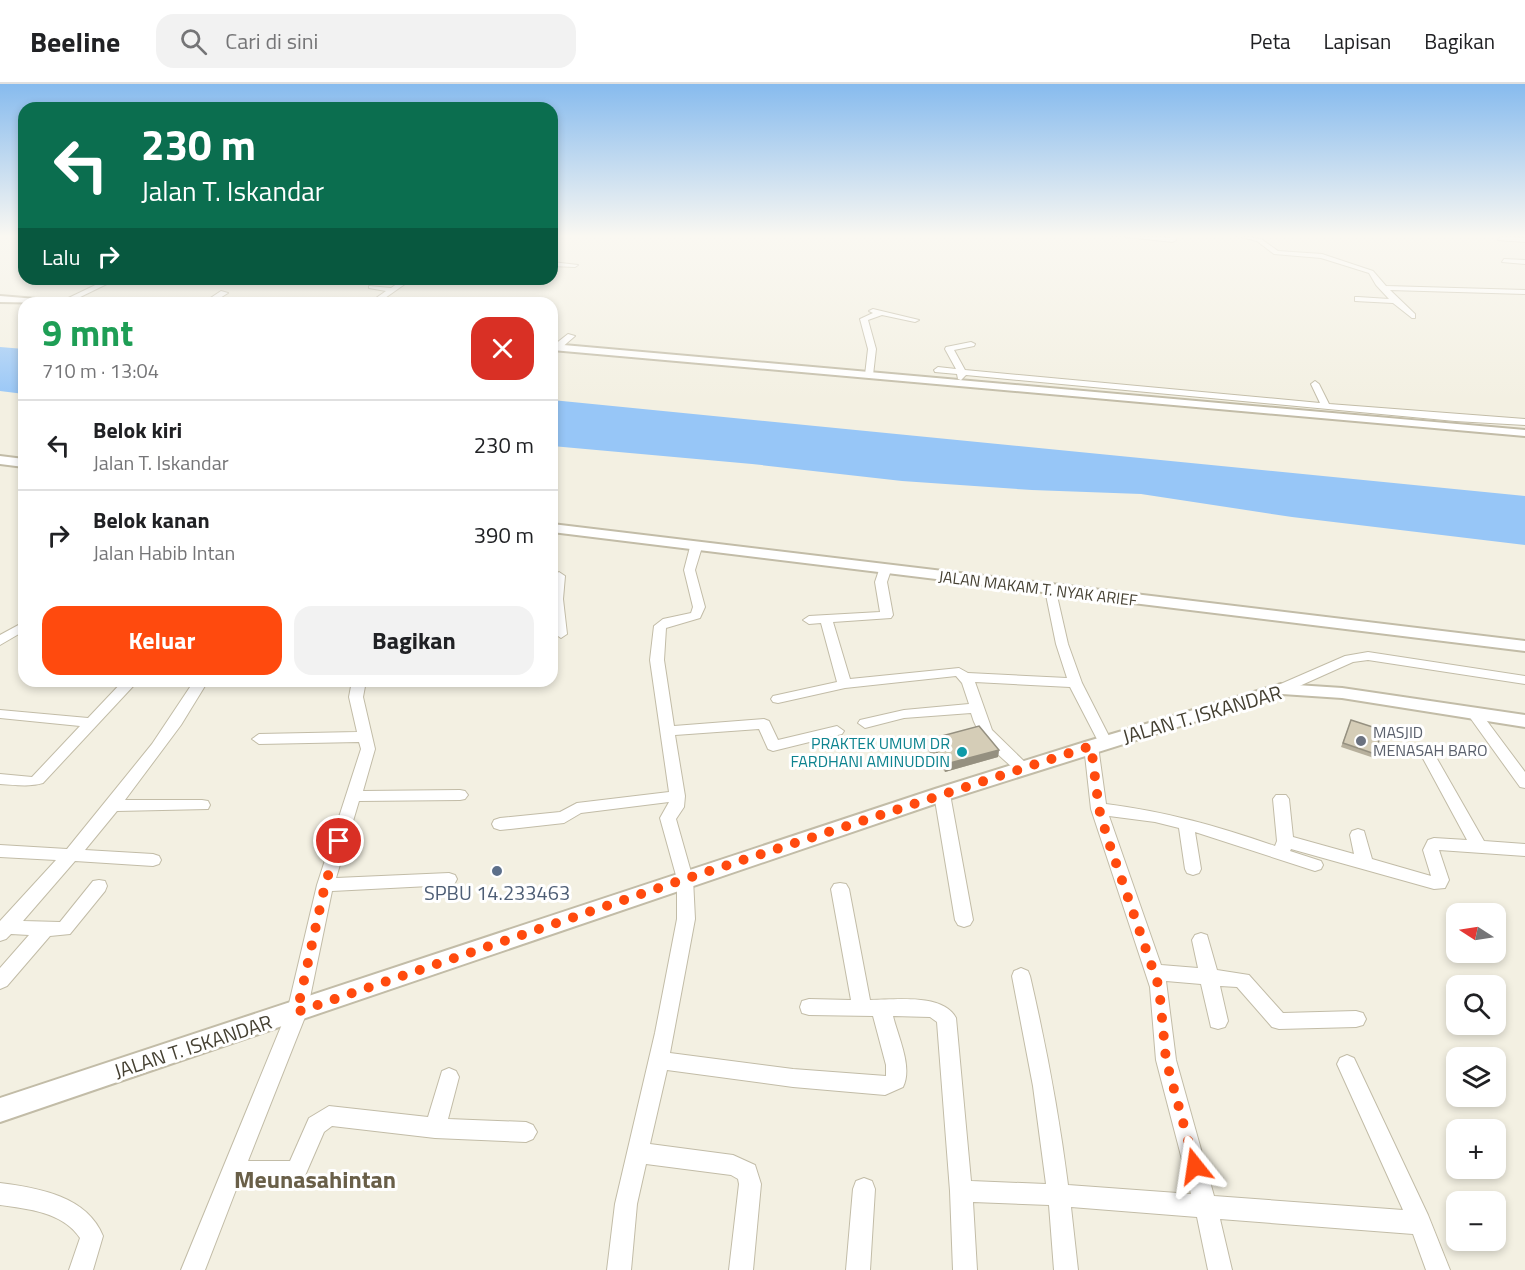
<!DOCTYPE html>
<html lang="id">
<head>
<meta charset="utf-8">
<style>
	:root { --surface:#fff; --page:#f2f2f2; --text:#202124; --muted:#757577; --line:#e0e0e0; --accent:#ff4a0e }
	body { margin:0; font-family:"Titillium Web",sans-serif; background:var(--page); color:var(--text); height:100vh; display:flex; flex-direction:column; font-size:22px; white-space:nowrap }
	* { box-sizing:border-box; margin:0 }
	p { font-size:20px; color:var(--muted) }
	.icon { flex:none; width:33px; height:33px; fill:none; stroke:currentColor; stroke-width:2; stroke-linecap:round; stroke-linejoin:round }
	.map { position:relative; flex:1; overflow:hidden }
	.details { position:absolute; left:18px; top:213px; width:540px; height:390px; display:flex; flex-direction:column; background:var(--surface); border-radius:18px; box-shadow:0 3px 9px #0003 }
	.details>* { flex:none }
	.guide { position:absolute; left:18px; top:18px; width:540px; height:183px; border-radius:18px; box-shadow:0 3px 9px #0003; background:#0b6e4f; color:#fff; overflow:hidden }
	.needle { width:39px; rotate:282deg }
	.controls { position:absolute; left:1446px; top:819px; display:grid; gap:12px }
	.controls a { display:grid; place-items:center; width:60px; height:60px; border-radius:12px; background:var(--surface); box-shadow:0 3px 9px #0003; font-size:30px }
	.pin { position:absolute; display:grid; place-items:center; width:51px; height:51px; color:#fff; margin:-26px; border:3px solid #fff; border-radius:50%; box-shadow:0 2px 6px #0007 }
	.me { position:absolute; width:66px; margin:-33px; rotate:345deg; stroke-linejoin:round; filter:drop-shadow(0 0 4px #0008) }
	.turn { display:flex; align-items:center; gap:21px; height:126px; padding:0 24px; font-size:27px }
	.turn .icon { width:78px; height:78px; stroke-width:2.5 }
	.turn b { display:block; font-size:42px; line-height:51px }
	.then { display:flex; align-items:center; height:57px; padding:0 24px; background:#0003; gap:12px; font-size:22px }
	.round { display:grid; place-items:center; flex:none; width:63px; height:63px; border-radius:18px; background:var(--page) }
	.summary { display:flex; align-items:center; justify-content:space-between; height:102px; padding:0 24px }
	h1 { font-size:36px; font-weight:700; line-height:45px; color:#1e9e55 }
	.cta { display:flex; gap:12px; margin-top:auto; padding:12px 24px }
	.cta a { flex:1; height:69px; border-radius:18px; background:var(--accent); color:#fff; font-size:24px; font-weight:700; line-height:69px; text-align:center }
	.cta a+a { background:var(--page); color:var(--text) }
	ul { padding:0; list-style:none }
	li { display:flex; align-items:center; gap:18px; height:90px; padding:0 24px; border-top:2px solid var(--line) }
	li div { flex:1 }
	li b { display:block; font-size:22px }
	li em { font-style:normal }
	header { display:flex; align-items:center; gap:36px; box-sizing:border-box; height:84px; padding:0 30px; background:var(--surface); border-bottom:2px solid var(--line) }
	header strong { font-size:28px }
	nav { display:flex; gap:33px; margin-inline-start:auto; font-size:21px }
	.search { width:420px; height:54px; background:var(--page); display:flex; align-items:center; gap:15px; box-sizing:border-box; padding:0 21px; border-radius:18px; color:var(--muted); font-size:22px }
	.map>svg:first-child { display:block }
	.water { fill:#97c6f7 }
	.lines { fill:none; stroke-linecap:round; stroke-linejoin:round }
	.minor-casing { stroke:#c2bca7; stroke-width:2 }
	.tertiary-casing { stroke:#c2bca7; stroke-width:4 }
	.minor { fill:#fff; fill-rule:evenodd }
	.tertiary { fill:#fff; fill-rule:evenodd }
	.wall { fill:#b7b09d }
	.shaded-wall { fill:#959080 }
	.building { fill:#d5cdb7; stroke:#959080; stroke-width:1.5 }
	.route { stroke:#ff4a0e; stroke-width:10; stroke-dasharray:0 18 }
	.worship-dot { fill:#6b7280; stroke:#fff; stroke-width:2 }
	.culture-dot { fill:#0f9aa8; stroke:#fff; stroke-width:2 }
	.service-dot { fill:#5c6f8a; stroke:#fff; stroke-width:2 }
	.labels { text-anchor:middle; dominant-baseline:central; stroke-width:6; stroke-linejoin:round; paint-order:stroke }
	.street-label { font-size:16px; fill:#454032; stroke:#fff }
	.worship-label { font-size:16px; fill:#5b616d; stroke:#fff; text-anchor:start }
	.culture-label { font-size:16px; fill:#0d838f; stroke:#fff; text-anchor:end }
	.near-street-label { font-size:20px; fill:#454032; stroke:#fff }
	.near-service-label { font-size:20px; fill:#4e5e75; stroke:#fff }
	.near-quarter-label { font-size:24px; font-weight:bold; fill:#695f48; stroke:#fff }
</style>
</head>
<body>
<header>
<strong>Beeline</strong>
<div class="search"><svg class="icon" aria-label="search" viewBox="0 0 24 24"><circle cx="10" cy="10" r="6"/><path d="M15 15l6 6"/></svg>Cari di sini</div>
<nav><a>Peta</a><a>Lapisan</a><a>Bagikan</a></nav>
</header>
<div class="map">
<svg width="1525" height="1186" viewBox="0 0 1525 1186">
	<rect width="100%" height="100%" fill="#f3f0e2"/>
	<path class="water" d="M0,263l24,2v45l-24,-3z
		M552,316l973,96v49l-233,-28 -151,-23 -109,-4 -130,-9 -150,-17 -200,-18z"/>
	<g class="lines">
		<g class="minor-casing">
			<path id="minor" d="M1109,151l61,3 1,-3h6l-1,5 -3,2z
				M1234,151l27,4 17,12 44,3 51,17 13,15 139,4v4l-135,-4 25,24v4h-3l-19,-15 -38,-2v-4h3l31,2 -13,-14 -7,-12 -48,-15 -47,-4 -17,-13z
				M1500,153l25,1v4l-27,-2z
				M1504,175l21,1v4l-23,-2z
				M552,178l26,3 -3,2 -23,-1z
				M108,195h9l-49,24h-10z
				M404,195h8l-34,24h-9l17,-12 -17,-3v-2l22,2z
				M425,195h7v1l-3,2z
				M221,207l7,2 -16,10h-9z
				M134,215l4,2 -1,2h-46l4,-2z
				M873,225l46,11 -4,2 -33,-7 -14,5 8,29 -3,26 -4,3 -4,-3 3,-26 -8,-30 13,-6 -4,-2z
				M568,250l7,2 -15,13h-6v-4z
				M971,258l4,2 -1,2 -20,4 11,20 355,33 -9,-19 4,-3 4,3 10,20 196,15v6l-70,-4 -489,-46 -5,5 -3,-1 -1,-5 -22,-2 -1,-2 4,-3 18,2 -11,-20 1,-2z
				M696,460l6,3 -7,23 10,37 -5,11 -34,10 -2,32 10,66 90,-7 5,2 9,19 59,-14 7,5 -2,3 -69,17 -5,-2 -9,-20 -84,6 10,61 -1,11 -8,12 17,60 2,40 -25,134 123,16 93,7v-11l-13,-49 -64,-1 -7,-2 -2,-6 2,-6 7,-2 42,1 -20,-111 3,-5 6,-1 6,1 3,5 21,111c24,0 73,-7 86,18l15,163 75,3 -13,-98 -21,-110 2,-5 7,-3 7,3 2,5c16,69 29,138 38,209l123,9 -35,-134 -6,-73 -59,-178 -7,-63 7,-5 7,5 8,58c62,8 111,22 169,42l2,-5 -4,-42 3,-4h10l3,4 4,38 61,17 -4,-19 2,-4 6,-2 6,2 8,28 59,17 -8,-26 5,-10 6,-2 33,2 -47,-87 2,-3h10l52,91 41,3v12l-86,-6 10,30 -4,8 -11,1 -143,-40 -1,2 31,10 2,4 -2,4 -6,2 -120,-39 6,37 -2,4 -6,2 -6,-2 -2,-4 -6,-41 -24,-6 -46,-6 52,149 37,3 -6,-28 3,-5 6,-2 6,2 10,35 32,5 34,38 73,-2 7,2 3,6 -3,6 -7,2 -77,2 -7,-2 -35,-40 -17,-1 8,35 -3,6 -7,2 -7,-2 -10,-43 -35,-3 10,79 38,136 189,14 -66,-146 3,-6 7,-3 7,3 74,157 22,55h-24l-13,-36 -193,-15 12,51h-24l-11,-53 -126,-10 7,63h-24l-5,-65 -76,-3 4,68h-24l-3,-79 -13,-169 -7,-5 -37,-1c5,21 20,51 10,71l-18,8 -92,-8 -126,-17 -17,74 83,11 22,10 6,19 -8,86h-24l10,-86 -1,-5 -7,-4 -85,-11 -9,40 -6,66h-24l8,-66 40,-171 22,-114v-40l-17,-61 9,-16 -88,11 -17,10 -64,7 -6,-2 -2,-4 2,-4 6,-2 60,-6 17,-9 92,-11 -19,-132 4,-34 9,-7 28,-6 2,-6 -9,-37 6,-23z
				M885,482l6,4 -4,12 6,33 -2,3 -58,4 17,57 109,-11 9,5 99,5 -11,-34 -11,-54 6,-4 4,1 13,57 14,39 30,59 -2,3h-10l-30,-58 -95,-5 17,48 39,38 -3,4h-10c-20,-17 -40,-33 -47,-59l-67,5 -39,10 -7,-5 2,-3 44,-10 65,-6 -7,-21 -6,-7 -111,12 -67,15 -5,-1 -2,-3 2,-3 64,-14 -16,-59 -12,1 -6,-4 6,-4 71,-4 -5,-30 4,-12z
				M559,488l6,4 -2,23 4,35 -6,4 -6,-4 -3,-25 1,-33z
				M24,538v9l-24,14v-10z
				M1368,568l157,24v8l-157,-24 -15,2 -67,30h-10l-2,-3 2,-3 69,-30z
				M123,597h15l-95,102c-13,4 -27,2 -43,1v-10l32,3 48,-51 -80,-8v-8l88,8z
				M194,597h14l-27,44 -56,75h77l6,1 2,4 -2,4 -91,2 -32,39 68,4 6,2 2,4 -2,4 -6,2 -78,-5 -52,60 37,1 33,-41 6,-1 6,1 2,5 -2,5 -35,43 -20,2 -43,50 -7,3v-21l29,-33 -18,-1 -5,5 -6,2v-20l56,-61 -56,-3v-12l67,4 85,-105z
				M352,597h14l-3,16 12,52 -12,42 97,-1 5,1 3,4 -3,4 -5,1 -101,1 -23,77 113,-5 6,2 2,4 -2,4 -6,2 -117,6 -25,121 -59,149h42l19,-43 20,-12 99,11 14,-46 7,-3 7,3 3,6 -11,42 78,3 7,3 4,7 -4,7 -7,3 -91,-4 -103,-12 -8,6 -20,46 -8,4h-57l-34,88h-24l106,-258 30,-127 44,-136 -2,-7 -100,2 -7,-5 7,-5 98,-2 -8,-35z
				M1473,624l5,1 47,63v16l-5,-1 -54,-75z
				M942,705l5,1 3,4 23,126 -3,5 -6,2 -6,-2 -3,-5 -21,-126 3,-4z
				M864,1094l8,3 3,8 -5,81h-24l7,-81 3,-8z
				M0,1099c39,5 87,13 103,53l-10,34h-24l11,-32c-17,-26 -52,-29 -80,-33z"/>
		</g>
		<g class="tertiary-casing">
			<path id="tertiary" d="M0,212l49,4 4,3 -53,-1z
				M552,260l973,86v6l-973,-86z
				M0,372l24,3v8l-24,-3z
				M552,440l973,117v10l-973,-119z
				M1281,600l61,4 183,27v12l-183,-29 -60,-4 -333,105 -949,323v-24l935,-309 150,-47z"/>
		</g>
		<use href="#minor" class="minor"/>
		<use href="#tertiary" class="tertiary"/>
	</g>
	<path class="wall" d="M1351,636l24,34 -1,4 -33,-11z
		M927,656l72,10 -1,7 -53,15 -19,-24z"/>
	<path class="shaded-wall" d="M999,666l-1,7 -53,15 1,-8z"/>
	<path class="building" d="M1351,636l31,10 -7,24 -32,-11z
		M979,642l20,24 -53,14 -19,-24z"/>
	<linearGradient id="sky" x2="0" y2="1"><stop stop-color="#87bbee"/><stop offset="0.48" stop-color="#faf8f2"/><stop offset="1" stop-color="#faf8f2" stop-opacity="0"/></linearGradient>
	<rect width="1525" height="317" fill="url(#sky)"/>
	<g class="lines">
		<path class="route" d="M339,757l-14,44 -28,127 388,-133 406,-133 8,63 9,31 51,147 7,73 29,106"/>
	</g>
	<circle class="worship-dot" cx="1361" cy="657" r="6"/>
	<circle class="culture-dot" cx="962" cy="668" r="6"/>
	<circle class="service-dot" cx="497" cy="787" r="6"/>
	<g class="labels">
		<g class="street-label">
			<text transform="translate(1038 504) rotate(7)">JALAN MAKAM T. NYAK ARIEF</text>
		</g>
		<g class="worship-label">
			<text x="1373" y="648">MASJID<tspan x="1373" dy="18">MENASAH BARO</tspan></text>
		</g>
		<g class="culture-label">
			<text x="950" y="659">PRAKTEK UMUM DR<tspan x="950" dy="18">FARDHANI AMINUDDIN</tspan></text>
		</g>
		<g class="near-street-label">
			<text transform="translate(1202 630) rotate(-16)">JALAN T. ISKANDAR</text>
			<text transform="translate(193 962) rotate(-18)">JALAN T. ISKANDAR</text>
		</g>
		<g class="near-service-label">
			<text x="497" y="808">SPBU 14.233463</text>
		</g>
		<g class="near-quarter-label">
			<text x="315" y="1095">Meunasahintan</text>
		</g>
	</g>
</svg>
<div class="controls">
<a><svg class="needle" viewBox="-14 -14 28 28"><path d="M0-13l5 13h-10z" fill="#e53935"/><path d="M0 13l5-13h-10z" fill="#757577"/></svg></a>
<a><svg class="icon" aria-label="search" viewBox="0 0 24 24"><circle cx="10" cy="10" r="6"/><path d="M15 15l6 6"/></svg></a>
<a><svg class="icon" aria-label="layers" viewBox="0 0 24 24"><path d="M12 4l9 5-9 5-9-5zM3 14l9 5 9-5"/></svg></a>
<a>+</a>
<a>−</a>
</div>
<div class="pin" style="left:339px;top:757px;background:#d93025"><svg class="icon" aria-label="arrive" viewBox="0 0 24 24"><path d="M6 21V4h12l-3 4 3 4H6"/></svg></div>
<svg class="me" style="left:1195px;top:1082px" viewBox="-20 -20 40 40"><path d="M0-17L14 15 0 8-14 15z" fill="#ff4a0e" stroke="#fff" stroke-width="4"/></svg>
<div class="guide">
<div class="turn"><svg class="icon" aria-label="left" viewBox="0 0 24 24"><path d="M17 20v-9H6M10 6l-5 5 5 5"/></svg><div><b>230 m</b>Jalan T. Iskandar</div></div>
<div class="then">Lalu<svg class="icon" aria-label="right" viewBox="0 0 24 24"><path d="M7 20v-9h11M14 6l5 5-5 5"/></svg></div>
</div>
<section class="details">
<div class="summary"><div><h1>9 mnt</h1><p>710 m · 13:04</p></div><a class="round" style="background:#d93025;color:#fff"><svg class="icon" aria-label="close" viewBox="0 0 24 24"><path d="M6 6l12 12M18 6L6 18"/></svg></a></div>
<ul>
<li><svg class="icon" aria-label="left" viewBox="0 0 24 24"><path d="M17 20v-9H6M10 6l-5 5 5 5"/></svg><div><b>Belok kiri</b><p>Jalan T. Iskandar</p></div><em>230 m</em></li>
<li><svg class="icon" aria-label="right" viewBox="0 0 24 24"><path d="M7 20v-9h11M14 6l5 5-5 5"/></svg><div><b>Belok kanan</b><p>Jalan Habib Intan</p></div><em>390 m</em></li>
</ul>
<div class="cta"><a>Keluar</a><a>Bagikan</a></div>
</section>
</div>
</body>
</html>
